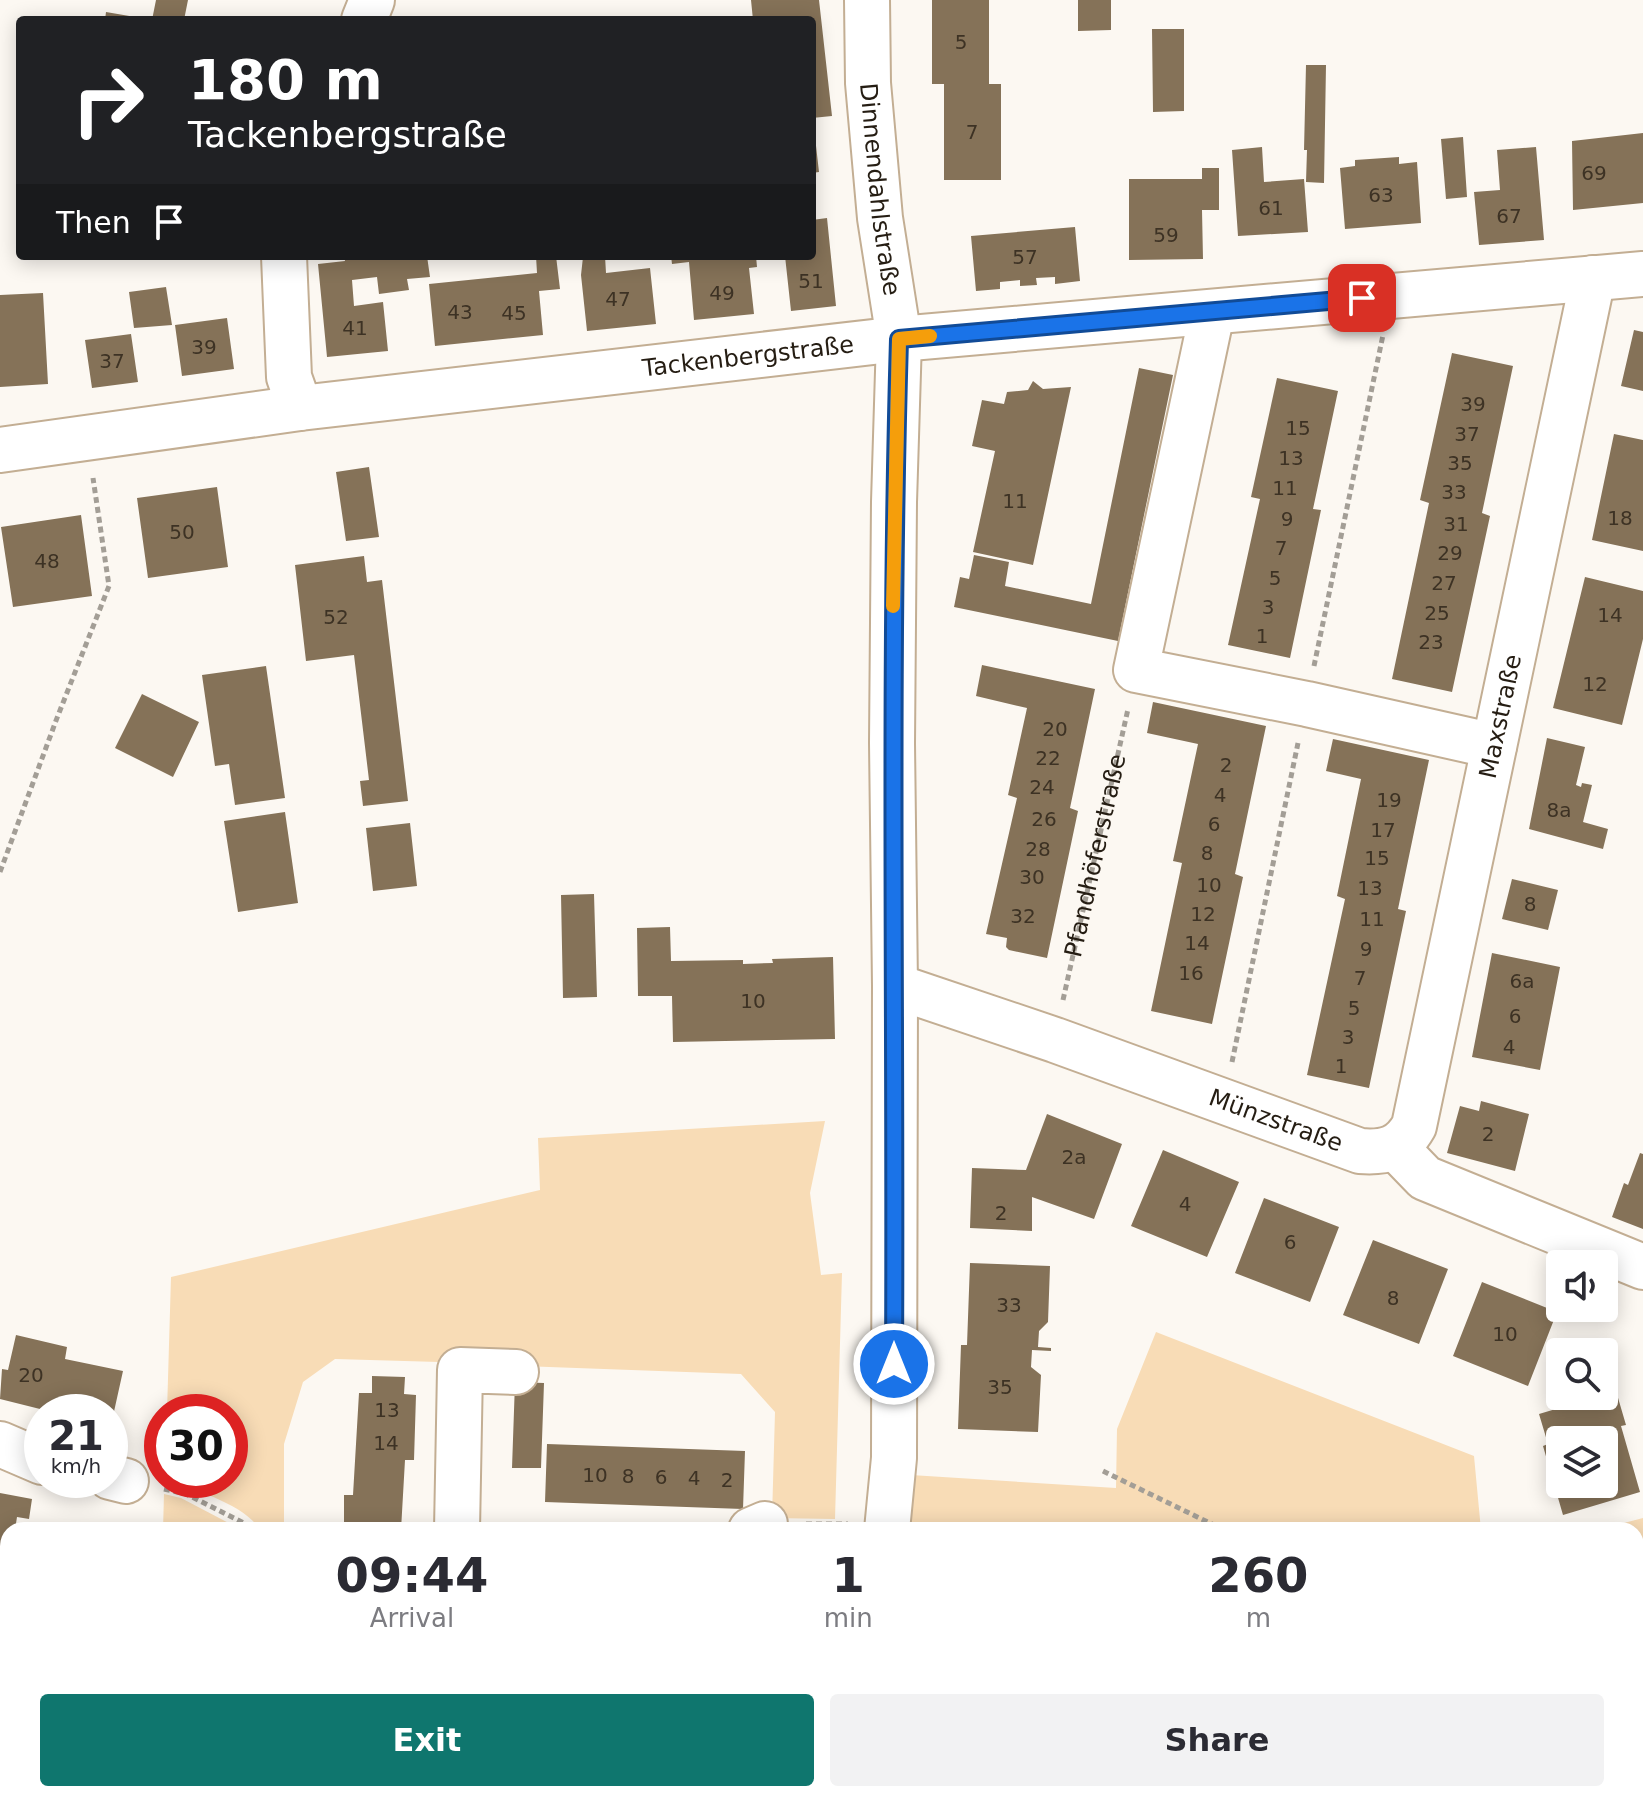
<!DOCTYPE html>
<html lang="en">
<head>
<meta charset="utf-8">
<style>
	:root { --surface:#fff; --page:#f2f2f3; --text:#2b2b33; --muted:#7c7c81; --accent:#0f766e }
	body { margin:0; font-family:"DejaVu Sans",sans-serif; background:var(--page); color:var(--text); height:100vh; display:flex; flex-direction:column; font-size:30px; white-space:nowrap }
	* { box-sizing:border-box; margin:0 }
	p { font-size:26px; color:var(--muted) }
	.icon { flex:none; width:44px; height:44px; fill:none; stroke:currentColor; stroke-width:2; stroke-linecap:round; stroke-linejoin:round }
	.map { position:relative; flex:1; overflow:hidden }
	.drawer { position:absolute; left:0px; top:1522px; width:1644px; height:280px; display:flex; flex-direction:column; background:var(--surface); border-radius:24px 24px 0 0; box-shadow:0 4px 20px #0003 }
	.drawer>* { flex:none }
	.hud { position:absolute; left:16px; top:16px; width:800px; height:244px; border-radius:8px; box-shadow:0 4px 20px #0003; background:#202124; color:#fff; overflow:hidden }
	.buttons { position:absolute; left:1546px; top:1250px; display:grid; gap:16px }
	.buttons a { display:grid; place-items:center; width:72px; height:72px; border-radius:8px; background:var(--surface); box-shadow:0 4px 20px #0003; font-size:40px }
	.speed { position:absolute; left:24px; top:1394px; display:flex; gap:16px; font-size:40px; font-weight:700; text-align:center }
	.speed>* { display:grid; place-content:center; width:104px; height:104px; border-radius:50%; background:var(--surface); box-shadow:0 4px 20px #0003; line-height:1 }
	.speed small { font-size:20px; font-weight:400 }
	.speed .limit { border:12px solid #d22; background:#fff; color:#111 }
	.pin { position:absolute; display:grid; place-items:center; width:68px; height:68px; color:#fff; margin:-34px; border-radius:16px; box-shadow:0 4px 12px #0006 }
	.me { position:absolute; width:88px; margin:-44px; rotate:0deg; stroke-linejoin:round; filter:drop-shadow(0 0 6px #0008) }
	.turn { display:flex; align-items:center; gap:28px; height:168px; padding:0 40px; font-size:36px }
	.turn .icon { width:104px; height:104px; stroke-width:2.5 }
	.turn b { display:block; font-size:56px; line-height:68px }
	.then { display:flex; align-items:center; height:76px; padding:0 40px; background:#0003; gap:16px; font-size:30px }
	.eta { display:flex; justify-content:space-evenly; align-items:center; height:136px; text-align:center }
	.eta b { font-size:48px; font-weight:700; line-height:56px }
	.button { display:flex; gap:16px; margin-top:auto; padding:16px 40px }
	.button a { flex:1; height:92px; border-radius:8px; background:var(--accent); color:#fff; font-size:32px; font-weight:700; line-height:92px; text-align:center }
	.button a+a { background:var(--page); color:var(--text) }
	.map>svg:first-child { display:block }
	.green { fill:#f8dcb6 }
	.building { fill:#857258; fill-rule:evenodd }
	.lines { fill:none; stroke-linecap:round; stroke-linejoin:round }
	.minor-casing { stroke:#c3ae93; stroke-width:48 }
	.path { stroke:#a39e96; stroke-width:5; stroke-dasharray:6 4; stroke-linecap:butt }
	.minor { stroke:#fff; stroke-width:44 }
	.route-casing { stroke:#114b97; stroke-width:20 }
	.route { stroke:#1a73e8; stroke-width:14 }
	.slow { stroke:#f59e0b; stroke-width:14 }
	.labels { text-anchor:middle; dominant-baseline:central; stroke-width:6; stroke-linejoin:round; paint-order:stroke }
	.number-label { font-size:20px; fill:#3d3224 }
	.street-label { font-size:24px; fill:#251d13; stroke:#fff }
</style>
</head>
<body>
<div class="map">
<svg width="1643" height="1802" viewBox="0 0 1643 1802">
	<rect width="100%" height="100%" fill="#fcf8f2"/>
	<path class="green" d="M825,1121l-15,72 11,82 21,-2 -7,246 -63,-1 3,-106 -34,-38 -249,-9 -1,-5 -51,-3 -1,5 -104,-3 -32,23 -19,62v86h-24c-14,-25 -67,-41 -94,-50h64v-68h-63l4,-135 369,-87 -2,-52z
		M1156,1332l318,124 7,74h-522l-49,-4 1,-51 205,13 1,-59z
		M164,1494l17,4 61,32h-79z
		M1643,1518v284h-559v-8h552v-264h-39z
		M149,1794h126v8h-126z
		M764,1794h58l-1,8h-57z"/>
	<path class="building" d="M156,0h32l-4,20h-32z
		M751,0h68l13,116 -20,2v-98h-59z
		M932,0h57v84h12v96h-57v-96h-12z
		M1078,0h33v30l-33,1z
		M106,12l35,6v2h-36z
		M1152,29h32v82l-31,1z
		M1306,65h20l-2,118 -18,-1 1,-32h-3z
		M1643,133v70l-70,7 -1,-69z
		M812,137h3l4,35 -7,1z
		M1463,137l4,60 -21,2 -5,-60z
		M1262,147l2,35 40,-3 4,53 -70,4 -6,-86z
		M1536,147l8,93 -65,5 -5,-53 26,-2 -3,-40z
		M1399,157v7l18,-2 4,61 -76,6 -5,-61 15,-2v-6z
		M1202,168h17v42h-17l1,49 -74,1v-81h73z
		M827,218l9,88 -45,5 -6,-55h27v-36z
		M1075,227l5,54 -25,3v-7l-19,1 1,7 -17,1v-6l-20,2v7l-24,2 -5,-55z
		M344,256h83l3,21 -23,2 2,11 -30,4 -2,-17 -25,3 2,26 29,-4 5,49 -61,6 -9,-93 27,-3z
		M536,256h20l4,33 -21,2 4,44 -108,11 -6,-62 108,-11z
		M605,256l1,17 44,-5 6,56 -69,7 -6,-56 2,-18z
		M671,256h85l1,11 -8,1 5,46 -60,6 -5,-58 -17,2z
		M166,287l6,38 -38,3 -5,-36z
		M43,293l5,91 -48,3v-92z
		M227,318l7,51 -52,7 -7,-51z
		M1634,330l9,2v59l-22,-5z
		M131,334l7,48 -46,6 -7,-48z
		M1452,353l61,13 -31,147 8,3 -38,176 -60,-13 37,-176 -9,-3z
		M1139,368l34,7 -55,266 -164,-34 6,-30 9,2 5,-24 35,7 -4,24 86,18z
		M1277,378l61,13 -25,118 8,1 -31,148 -62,-13 32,-146 -9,-2z
		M1033,381l10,8 28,-2 -38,178 -60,-13 22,-101 -23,-5 10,-46 22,4 3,-12 21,-2z
		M1614,434l29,6v111l-51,-11z
		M369,467l10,70 -33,4 -10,-69z
		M217,487l11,80 -80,11 -11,-80z
		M81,515l11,81 -79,11 -12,-80z
		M364,556l3,26 15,-2 26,221 -45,5 -3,-25 9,-1 -15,-125 -48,6 -11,-96z
		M1585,577l58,14v48l-21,86 -69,-17z
		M982,665l113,24 -25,119 8,3 -31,147 -38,-8 -3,-3 1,-9 -21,-4 31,-136 -9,-3 19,-87 -51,-12z
		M266,666l19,132 -50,7 -6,-41 -14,2 -13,-91z
		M142,694l57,28 -26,55 -58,-29z
		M1153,702l113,24 -31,148 8,3 -31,147 -61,-13 31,-148 -9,-2 25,-117 -51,-11z
		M1547,738l38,9 -9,38 5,2 1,-4 10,2 -9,37 25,7 -5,20 -74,-20z
		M1333,739l96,21 -31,149 8,2 -37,177 -62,-13 38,-176 -8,-3 24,-117 -35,-8z
		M285,812l13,91 -60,9 -14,-91z
		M410,823l7,63 -44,5 -7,-63z
		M1512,879l46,11 -10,40 -46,-11z
		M594,894l3,103 -34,1 -2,-103z
		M670,927l1,34 72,-1v4l30,-1 -1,-4 61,-2 2,82 -162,3 -1,-46h-34l-1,-68z
		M1492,953l68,14 -20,103 -68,-13z
		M1481,1101l48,13 -14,57 -68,-18 13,-47 19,5z
		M1047,1114l75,30 -28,75 -62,-22v34l-62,-3 2,-60 54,2z
		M1163,1150l76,32 -32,75 -76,-31z
		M1640,1153l3,1v75l-31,-12 12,-34 4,2z
		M1264,1198l75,29 -29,75 -75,-29z
		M1373,1240l75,29 -29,75 -76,-29z
		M970,1263l80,3 -2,56 -9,9 -1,16 13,1v3l-19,-1 -1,17 10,8 -3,57 -80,-3 3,-84h6z
		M1482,1282l75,30 -29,74 -75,-30z
		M16,1335l51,12 -2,12 58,12 -12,54 -1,-13h-58l-52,-13 2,-30 6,1z
		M372,1376l33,1 -1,17 12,1 -2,65h-9l-4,70h-57v-35h9l6,-102h13z
		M515,1382l29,1 -3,85h-29z
		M1616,1391l10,34 -5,1 19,66 -77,23 -20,-69 5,-2 -9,-30zM1560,1440h44v44h-44z
		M547,1444l198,7 -2,58 -198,-7z
		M0,1493l32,6 -3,20 -12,-2 -2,13h-7v27l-8,-1z
		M345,1794h50v8h-50z
		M502,1794h29v8h-29z
		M537,1794h197v8l-197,-1z
		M950,1794h59v8h-59z"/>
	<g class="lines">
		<g class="minor-casing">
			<g id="minor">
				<path id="s2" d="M867,0l1,83 12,135 19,121 -5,163 -2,241 3,243 -1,472 -7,72"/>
				<path d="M364,20l8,-20"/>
				<path d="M284,256l5,121 11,31"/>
				<path d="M1212,313l-76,357 171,34 187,42"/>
				<path id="s3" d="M0,450l300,-42 599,-69 744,-65"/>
				<path id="s4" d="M895,986l160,54 305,111c25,2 41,-2 54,-25l179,-848"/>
				<path d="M1396,1148l29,30 218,89"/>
				<path d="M0,1444l42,18"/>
				<path d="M110,1477l16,4"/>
				<path d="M457,1530l3,-160 56,2"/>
				<path d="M751,1530l14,-6"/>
				<path d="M449,1802v-8"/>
				<path d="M877,1802v-8"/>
			</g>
		</g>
		<g class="path">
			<path d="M1314,666l69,-331"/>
			<path d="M0,872l57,-154 52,-132 -16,-108"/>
			<path id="s1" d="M1063,1000l65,-291"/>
			<path d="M1232,1062l66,-319"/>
			<path d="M1103,1471l121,59"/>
			<path d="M164,1489l22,5 64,32 3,4"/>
			<path d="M806,1524h42"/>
			<path d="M1636,1702l7,-3"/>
			<path d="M1506,1802l2,-8"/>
		</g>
		<use href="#minor" class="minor"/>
	</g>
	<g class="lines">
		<g class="route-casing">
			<path id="route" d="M894,1364c2,-342 -5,-683 5,-1025l463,-41"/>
		</g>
		<use href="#route" class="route"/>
		<path class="slow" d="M893,606l6,-267 31,-3"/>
	</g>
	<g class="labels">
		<g class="number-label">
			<text x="961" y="42">5</text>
			<text x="972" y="132">7</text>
			<text x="1594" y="173">69</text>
			<text x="1381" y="195">63</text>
			<text x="1271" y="208">61</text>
			<text x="1509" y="216">67</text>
			<text x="1166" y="235">59</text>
			<text x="1025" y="257">57</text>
			<text x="811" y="281">51</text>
			<text x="722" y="293">49</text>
			<text x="618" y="299">47</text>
			<text x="460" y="312">43</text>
			<text x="514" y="313">45</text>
			<text x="355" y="328">41</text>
			<text x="204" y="347">39</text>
			<text x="112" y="361">37</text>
			<text x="1473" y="404">39</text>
			<text x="1298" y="428">15</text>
			<text x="1467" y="434">37</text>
			<text x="1291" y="458">13</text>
			<text x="1460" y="463">35</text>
			<text x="1285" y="488">11</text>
			<text x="1454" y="492">33</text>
			<text x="1015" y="501">11</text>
			<text x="1620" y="518">18</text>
			<text x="1287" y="519">9</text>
			<text x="1456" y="524">31</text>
			<text x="182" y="532">50</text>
			<text x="1281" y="548">7</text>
			<text x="1450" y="553">29</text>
			<text x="47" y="561">48</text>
			<text x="1275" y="578">5</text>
			<text x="1444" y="583">27</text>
			<text x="1268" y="607">3</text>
			<text x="1437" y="613">25</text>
			<text x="1610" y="615">14</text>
			<text x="336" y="617">52</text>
			<text x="1262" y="636">1</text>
			<text x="1431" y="642">23</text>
			<text x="1595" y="684">12</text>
			<text x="1055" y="729">20</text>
			<text x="1048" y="758">22</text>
			<text x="1226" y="765">2</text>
			<text x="1042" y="787">24</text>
			<text x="1220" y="795">4</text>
			<text x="1389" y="800">19</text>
			<text x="1559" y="810">8a</text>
			<text x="1044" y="819">26</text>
			<text x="1214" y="824">6</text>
			<text x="1383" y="830">17</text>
			<text x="1038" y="849">28</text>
			<text x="1207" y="853">8</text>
			<text x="1377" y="858">15</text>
			<text x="1032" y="877">30</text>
			<text x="1209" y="885">10</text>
			<text x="1370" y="888">13</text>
			<text x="1530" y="904">8</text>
			<text x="1203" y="914">12</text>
			<text x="1023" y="916">32</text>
			<text x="1372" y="919">11</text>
			<text x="1197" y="943">14</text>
			<text x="1366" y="949">9</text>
			<text x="1191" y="973">16</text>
			<text x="1360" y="978">7</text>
			<text x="1522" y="981">6a</text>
			<text x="753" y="1001">10</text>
			<text x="1354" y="1008">5</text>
			<text x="1515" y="1016">6</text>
			<text x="1348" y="1037">3</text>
			<text x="1509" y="1047">4</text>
			<text x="1341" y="1066">1</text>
			<text x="1488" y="1134">2</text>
			<text x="1074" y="1157">2a</text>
			<text x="1185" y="1204">4</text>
			<text x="1001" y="1213">2</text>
			<text x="1290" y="1242">6</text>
			<text x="1393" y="1298">8</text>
			<text x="1009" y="1305">33</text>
			<text x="1505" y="1334">10</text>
			<text x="31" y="1375">20</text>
			<text x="1000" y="1387">35</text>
			<text x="387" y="1410">13</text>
			<text x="386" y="1443">14</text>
			<text x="595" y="1475">10</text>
			<text x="628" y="1476">8</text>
			<text x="661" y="1477">6</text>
			<text x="694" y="1478">4</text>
			<text x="727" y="1480">2</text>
		</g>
		<g class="street-label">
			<text stroke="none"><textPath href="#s2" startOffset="190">Dinnendahlstraße</textPath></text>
			<text stroke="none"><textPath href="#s3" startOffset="754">Tackenbergstraße</textPath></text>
			<text stroke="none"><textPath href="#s4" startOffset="976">Maxstraße</textPath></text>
			<text stroke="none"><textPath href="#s1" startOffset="148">Pfandhöferstraße</textPath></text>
			<text stroke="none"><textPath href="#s4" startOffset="404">Münzstraße</textPath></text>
		</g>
	</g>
</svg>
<div class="buttons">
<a><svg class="icon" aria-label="sound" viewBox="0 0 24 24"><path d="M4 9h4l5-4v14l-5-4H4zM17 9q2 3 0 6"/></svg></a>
<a><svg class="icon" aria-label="search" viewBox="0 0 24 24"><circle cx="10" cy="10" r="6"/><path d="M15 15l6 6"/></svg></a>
<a><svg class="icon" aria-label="layers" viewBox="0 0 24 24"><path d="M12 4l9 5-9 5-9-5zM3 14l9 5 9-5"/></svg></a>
</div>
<div class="speed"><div>21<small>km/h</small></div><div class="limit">30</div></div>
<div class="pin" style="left:1362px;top:298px;background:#d93025"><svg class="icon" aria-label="arrive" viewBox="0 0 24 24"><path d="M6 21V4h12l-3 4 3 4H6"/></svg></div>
<svg class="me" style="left:894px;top:1364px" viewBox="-20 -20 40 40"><circle r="17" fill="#1a73e8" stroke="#fff" stroke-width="3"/><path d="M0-11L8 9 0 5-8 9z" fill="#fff"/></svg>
<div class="hud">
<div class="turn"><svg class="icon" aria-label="right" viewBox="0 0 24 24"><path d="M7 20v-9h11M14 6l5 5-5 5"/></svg><div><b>180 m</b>Tackenbergstraße</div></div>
<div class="then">Then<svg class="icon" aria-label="arrive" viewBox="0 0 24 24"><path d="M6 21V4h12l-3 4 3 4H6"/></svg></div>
</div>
<section class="drawer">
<div class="eta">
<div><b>09:44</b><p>Arrival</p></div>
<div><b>1</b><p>min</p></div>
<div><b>260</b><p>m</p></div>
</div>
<div class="button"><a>Exit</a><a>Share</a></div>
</section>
</div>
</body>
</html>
